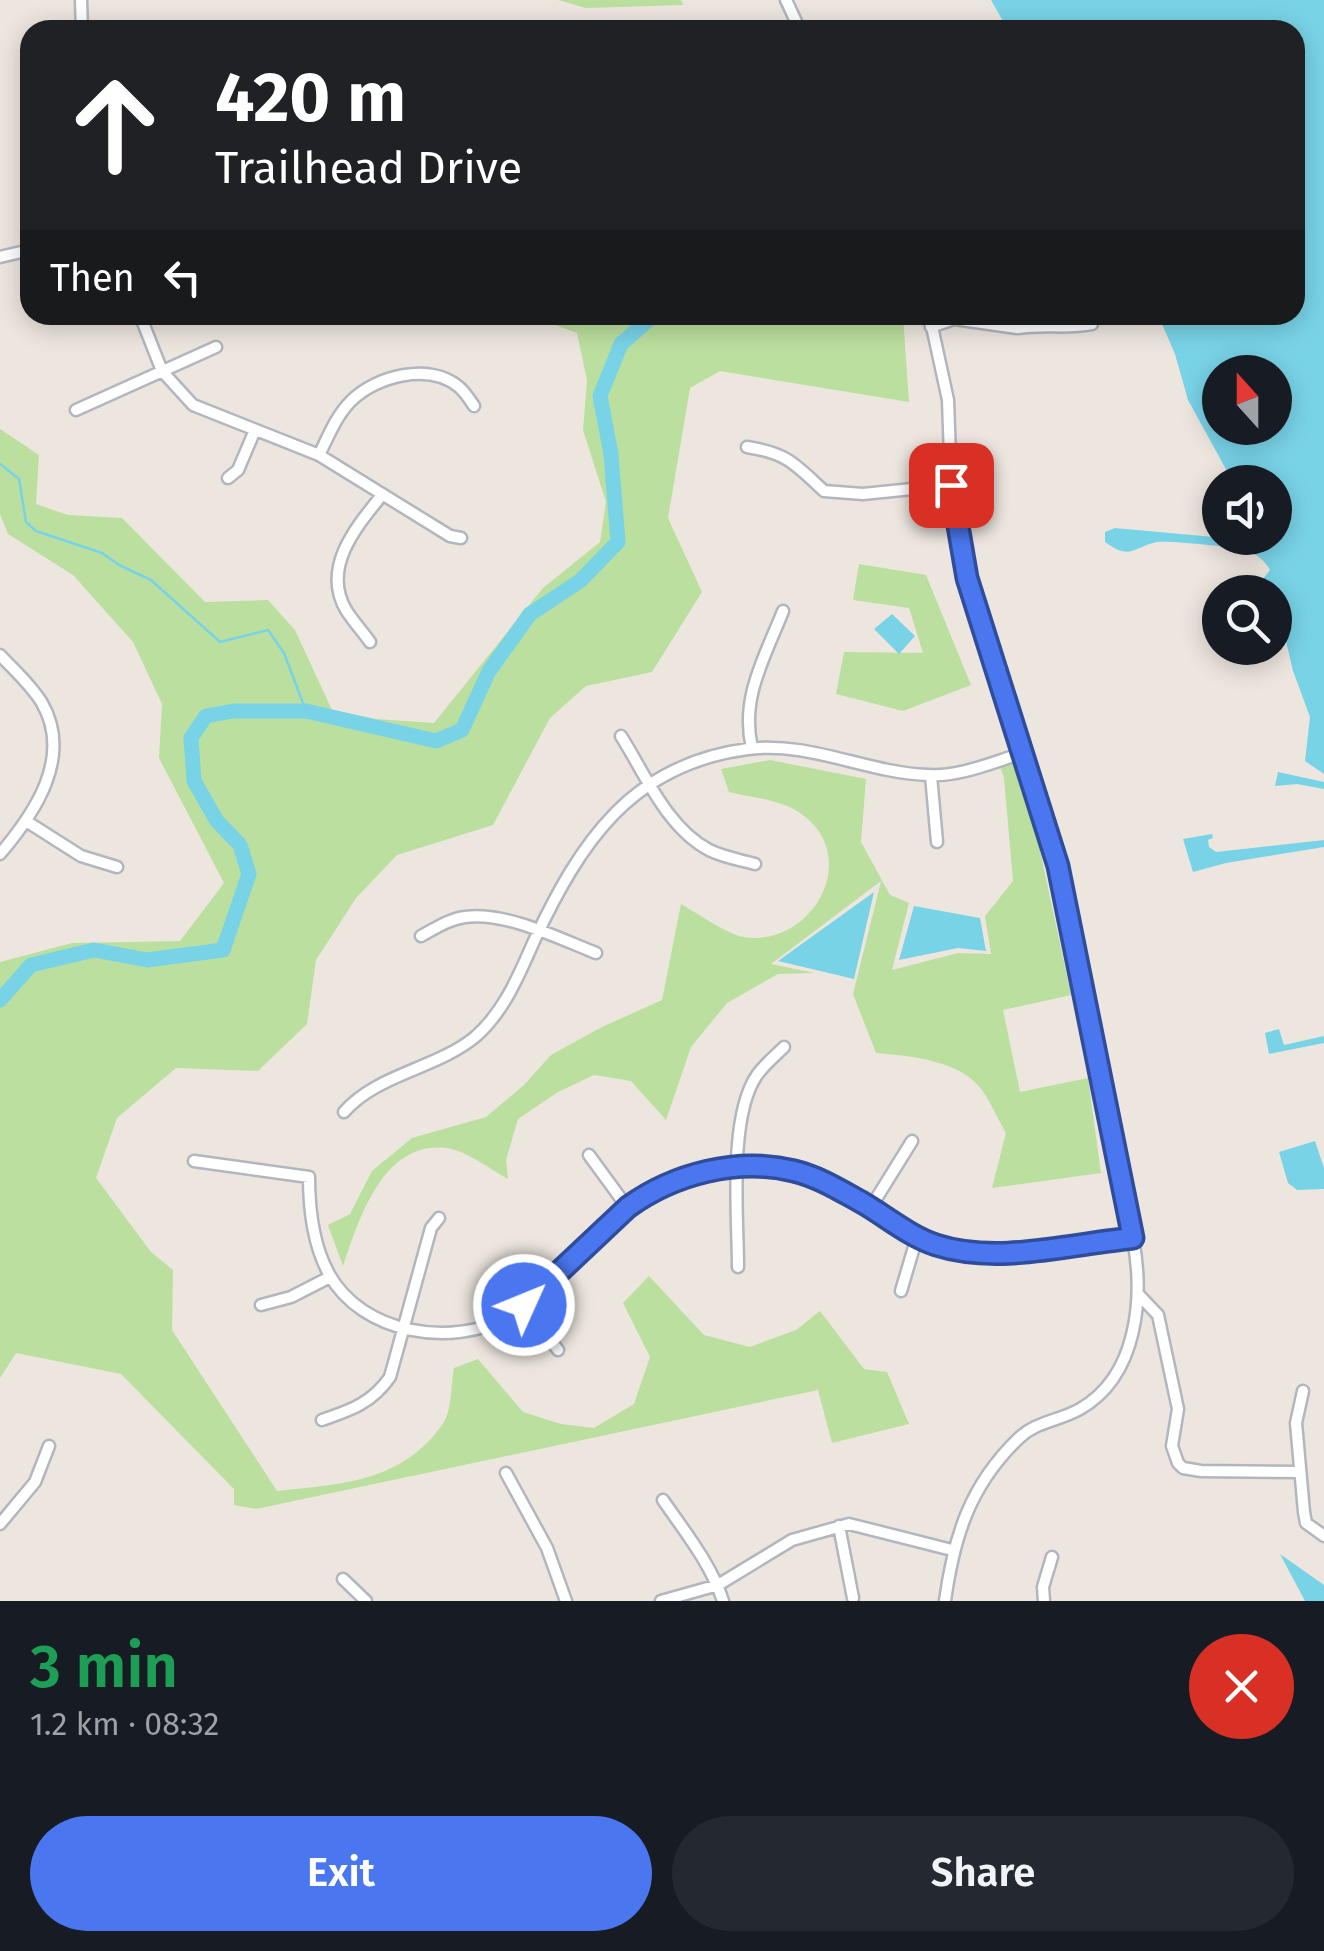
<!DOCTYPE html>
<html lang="en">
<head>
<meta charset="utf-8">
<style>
	:root { --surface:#171b24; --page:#242831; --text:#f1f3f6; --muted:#9ea1a6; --accent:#4a77ef }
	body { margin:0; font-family:"Fira Sans",sans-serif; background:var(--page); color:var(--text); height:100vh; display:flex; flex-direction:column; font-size:38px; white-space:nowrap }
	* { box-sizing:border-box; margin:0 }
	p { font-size:32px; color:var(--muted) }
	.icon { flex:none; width:55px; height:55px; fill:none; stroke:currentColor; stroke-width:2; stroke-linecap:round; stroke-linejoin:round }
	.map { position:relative; height:1601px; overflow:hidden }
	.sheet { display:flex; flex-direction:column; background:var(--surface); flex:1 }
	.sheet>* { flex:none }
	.top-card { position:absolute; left:20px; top:20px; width:1285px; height:305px; border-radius:30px; box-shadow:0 5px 25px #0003; background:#202124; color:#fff; overflow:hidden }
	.needle { width:65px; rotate:339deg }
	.fabs { position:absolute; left:1202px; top:355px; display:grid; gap:20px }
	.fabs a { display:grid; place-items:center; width:90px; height:90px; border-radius:50%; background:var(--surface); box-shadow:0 5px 25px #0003; font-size:50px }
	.pin { position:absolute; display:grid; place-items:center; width:85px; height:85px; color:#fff; margin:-42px; border-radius:20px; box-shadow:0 5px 15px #0006 }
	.me { position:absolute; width:110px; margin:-55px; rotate:46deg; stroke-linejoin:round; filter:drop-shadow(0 0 8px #0008) }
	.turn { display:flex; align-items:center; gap:35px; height:210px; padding:0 30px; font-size:45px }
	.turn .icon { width:130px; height:130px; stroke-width:2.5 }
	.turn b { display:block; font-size:70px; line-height:85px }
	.then { display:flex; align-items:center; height:95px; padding:0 30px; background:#0003; gap:20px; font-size:38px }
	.round { display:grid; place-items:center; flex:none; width:105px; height:105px; border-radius:52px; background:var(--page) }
	.head { display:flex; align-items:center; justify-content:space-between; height:170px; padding:0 30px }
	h1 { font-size:60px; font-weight:600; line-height:75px; color:#1e9e55 }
	.primary-button { display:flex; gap:20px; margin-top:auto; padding:20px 30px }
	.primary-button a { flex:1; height:115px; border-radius:60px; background:var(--accent); color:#fff; font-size:40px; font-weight:600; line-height:115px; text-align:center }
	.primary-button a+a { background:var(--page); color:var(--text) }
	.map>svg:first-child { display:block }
	.green { fill:#bbdf9f }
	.water { fill:#79d3e7; fill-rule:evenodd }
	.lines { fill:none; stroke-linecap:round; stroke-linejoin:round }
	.stream { stroke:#79d3e7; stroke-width:2.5 }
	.river { stroke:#79d3e7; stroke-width:15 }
	.minor-casing { stroke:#b2b6be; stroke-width:15 }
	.minor { stroke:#fff; stroke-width:10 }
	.route-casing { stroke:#304d9b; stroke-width:25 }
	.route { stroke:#4a77ef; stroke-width:18 }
</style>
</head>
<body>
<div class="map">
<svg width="1324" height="1601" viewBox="0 0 1324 1601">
	<rect width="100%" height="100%" fill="#ede6df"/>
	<path class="green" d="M558,0h123l2,5 -97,3z
		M527,315h376l6,87 -189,-31 -30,17 -22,130 34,74 -50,80 -66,14 -36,32 -57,107 -96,30 -41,43 -40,62 -9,64 -49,47 -82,-3 -59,50 -21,60 55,74 22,18 -1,60 105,161c65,-7 127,-9 167,-69 8,-13 7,-39 10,-54l24,-9 45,53 38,12 33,4 40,-24 16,-47 -27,-54 26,-27 55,59 46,12 46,-17 24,-19 44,58 23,3 22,52 -77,19 -14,-53 -562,119 -22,-4v-16l-113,-115 -105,-21 -16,25v-416l72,-19 108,-2 44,-58 -65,-125 3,-54 -29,-62 -60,-67 -65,-41 -8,-20v-85l39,26 -3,49 32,11 54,3 83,84 63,-2 27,30 37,80 44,9 58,4 109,-135 57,-46 6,-40 -23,-72 4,-50 -10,-47z
		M859,564l67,11 45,110 -68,26 -67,-17 8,-42 79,1 -14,-45 -56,-8z
		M770,760l96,19 -5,63 29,53 19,8 -17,67 66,-17 33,1 -6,-38 28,-35 -9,-103 -4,-12 13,-3 9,3 49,229 -68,15 17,82 68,-14 13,95 -109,15 14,-55c-8,-14 -15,-30 -24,-43 -21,-30 -73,-34 -106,-37l-23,-59 28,-113 -110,83 44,9 -37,1 -51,29 -36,44 -25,73 -35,-39 -37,-6 -36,17 -40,27 -12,41 2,19c-18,-10 -43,-29 -62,-31 -64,-7 -87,72 -103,118l-15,-41 22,-11 22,-43 40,-33 74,-21 38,-32 27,-30 51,-28 60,-27 19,-96c16,9 46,30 62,33 71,11 122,-84 54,-126 -18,-11 -48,-14 -68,-19l-8,-23z"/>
	<path class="water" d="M991,0h333v774l-19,-13 5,-44 -17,-46 -12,-51 -6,-6v-22h-9l-3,-13 7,-9c-5,-9 -13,-16 -24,-20 -11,-3 -79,-10 -89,-8 -24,5 -26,19 -52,0v-10l10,-4 132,12 28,-2v-56h-42l-45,-82 -13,-46 -17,-39h137v-285h-287zM1220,372h55v56h-55z
		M892,614l23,22 -16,18 -25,-25z
		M1278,772l46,10v7l-27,-5 -22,2z
		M1212,834l1,4 -5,2 1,7 7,5 108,-12v7l-98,16 -33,9 -10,-33z
		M874,892l-20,87 -76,-18z
		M914,906l66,12 6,33 -28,-3 -59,12z
		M1279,1029l5,16 40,-9v7l-55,11 -4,-21z
		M1315,1141l9,27v21l-27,1 -9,-7 -9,-31z
		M1280,1554l44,31v16h-19z"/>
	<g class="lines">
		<path class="stream" d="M0,464l19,15 7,43 10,9 66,22 17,12 32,15 69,62 48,-12 16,23 22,58"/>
		<path class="river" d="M0,1000l31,-35 63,-15 53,10 76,-10 26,-76 -9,-29 -23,-24 -23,-40 -3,-43 15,-22 27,-5h73l130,30 26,-11 27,-59 41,-57 50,-33 38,-39 -7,-88 -11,-58 21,-52 33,-29"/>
		<g class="minor-casing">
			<path id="minor" d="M81,0l1,30
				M786,0l14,30
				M0,257l30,-7
				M140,315l22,56 31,34 126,50 131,81 11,2
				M927,315l6,16 15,69 3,85 16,93 92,288 74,373c11,58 5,137 -53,170 -21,12 -43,12 -61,29 -49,47 -65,98 -74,163
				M931,327l23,-8 63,9 17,-13
				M1018,328c26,-4 51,1 74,-4
				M76,410l140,-63
				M747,447c40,6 48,17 77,44l39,3 88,-9
				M319,455c9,-18 17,-39 32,-54 25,-25 78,-39 108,-14 6,5 11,13 15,19
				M228,478l10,-8 17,-40
				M370,642c-8,-11 -17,-21 -24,-32 -25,-43 11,-84 36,-115
				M0,655c14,15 31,30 42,48 31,54 -7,110 -42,151
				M621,736c24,38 46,92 88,114 14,7 31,10 46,14
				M752,748c-12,-50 13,-91 31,-137
				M931,776l6,66
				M26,821l55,35 36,11
				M421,936c15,-8 28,-17 44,-19 40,-6 95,22 131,36
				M344,1112c33,-38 92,-43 131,-75 29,-25 44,-62 59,-96 46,-98 97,-177 214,-192 62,-8 119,24 180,26 32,2 65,-13 95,-22
				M589,1155l38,52
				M194,1161l115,16c0,32 4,68 20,97 33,60 123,74 179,43 36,-21 87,-79 119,-110 80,-57 162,-49 243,0 24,14 46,34 73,40 63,13 127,-2 190,-8
				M871,1207l41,-66
				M738,1267c0,-50 -10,-150 19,-192 7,-10 18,-19 27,-28
				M901,1291l16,-54
				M1139,1295l19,20 20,94 -6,37 6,17 5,5 18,3 98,1
				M261,1305l30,-8 39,-20
				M524,1305l34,45
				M1303,1391l-7,32 8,89 2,11 18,13
				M322,1420c29,-10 50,-17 68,-43l41,-149 8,-10
				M506,1473l41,75 19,53
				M663,1500c22,32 48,64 60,101
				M0,1524l35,-42 14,-36
				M839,1526l14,72
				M343,1579l23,22
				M661,1601l57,-16 74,-45 57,-16 103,26
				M1044,1601l-1,-14 9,-30"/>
		</g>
		<use href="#minor" class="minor"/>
	</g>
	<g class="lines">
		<g class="route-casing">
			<path id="route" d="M524,1305l104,-98c46,-33 109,-50 166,-36 25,6 47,20 69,32 24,14 46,33 73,42 62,20 134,-1 197,-7l-75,-372 -91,-288 -16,-93"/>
		</g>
		<use href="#route" class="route"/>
	</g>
</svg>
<div class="fabs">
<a><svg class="needle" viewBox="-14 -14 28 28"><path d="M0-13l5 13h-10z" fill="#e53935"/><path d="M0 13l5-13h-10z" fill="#9ea1a6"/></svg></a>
<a><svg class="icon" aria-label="sound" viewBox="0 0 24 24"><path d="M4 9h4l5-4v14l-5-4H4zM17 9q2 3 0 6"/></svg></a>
<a><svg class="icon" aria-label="search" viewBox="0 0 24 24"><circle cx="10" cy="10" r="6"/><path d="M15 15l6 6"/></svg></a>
</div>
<div class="pin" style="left:951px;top:485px;background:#d93025"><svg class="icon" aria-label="arrive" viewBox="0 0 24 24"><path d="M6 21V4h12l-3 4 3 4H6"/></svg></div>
<svg class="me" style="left:524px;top:1305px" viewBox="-20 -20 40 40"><circle r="17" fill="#4a77ef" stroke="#fff" stroke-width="3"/><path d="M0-11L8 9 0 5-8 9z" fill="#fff"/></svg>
<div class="top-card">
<div class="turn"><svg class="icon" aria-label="ahead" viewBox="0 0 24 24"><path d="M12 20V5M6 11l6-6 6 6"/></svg><div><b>420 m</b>Trailhead Drive</div></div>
<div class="then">Then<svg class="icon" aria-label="left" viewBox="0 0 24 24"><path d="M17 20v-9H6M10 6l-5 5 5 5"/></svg></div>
</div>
</div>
<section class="sheet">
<div class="head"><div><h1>3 min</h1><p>1.2 km · 08:32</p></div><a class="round" style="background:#d93025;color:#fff"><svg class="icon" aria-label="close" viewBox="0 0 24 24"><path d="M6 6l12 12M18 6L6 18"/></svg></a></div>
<div class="primary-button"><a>Exit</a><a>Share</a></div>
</section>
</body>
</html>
